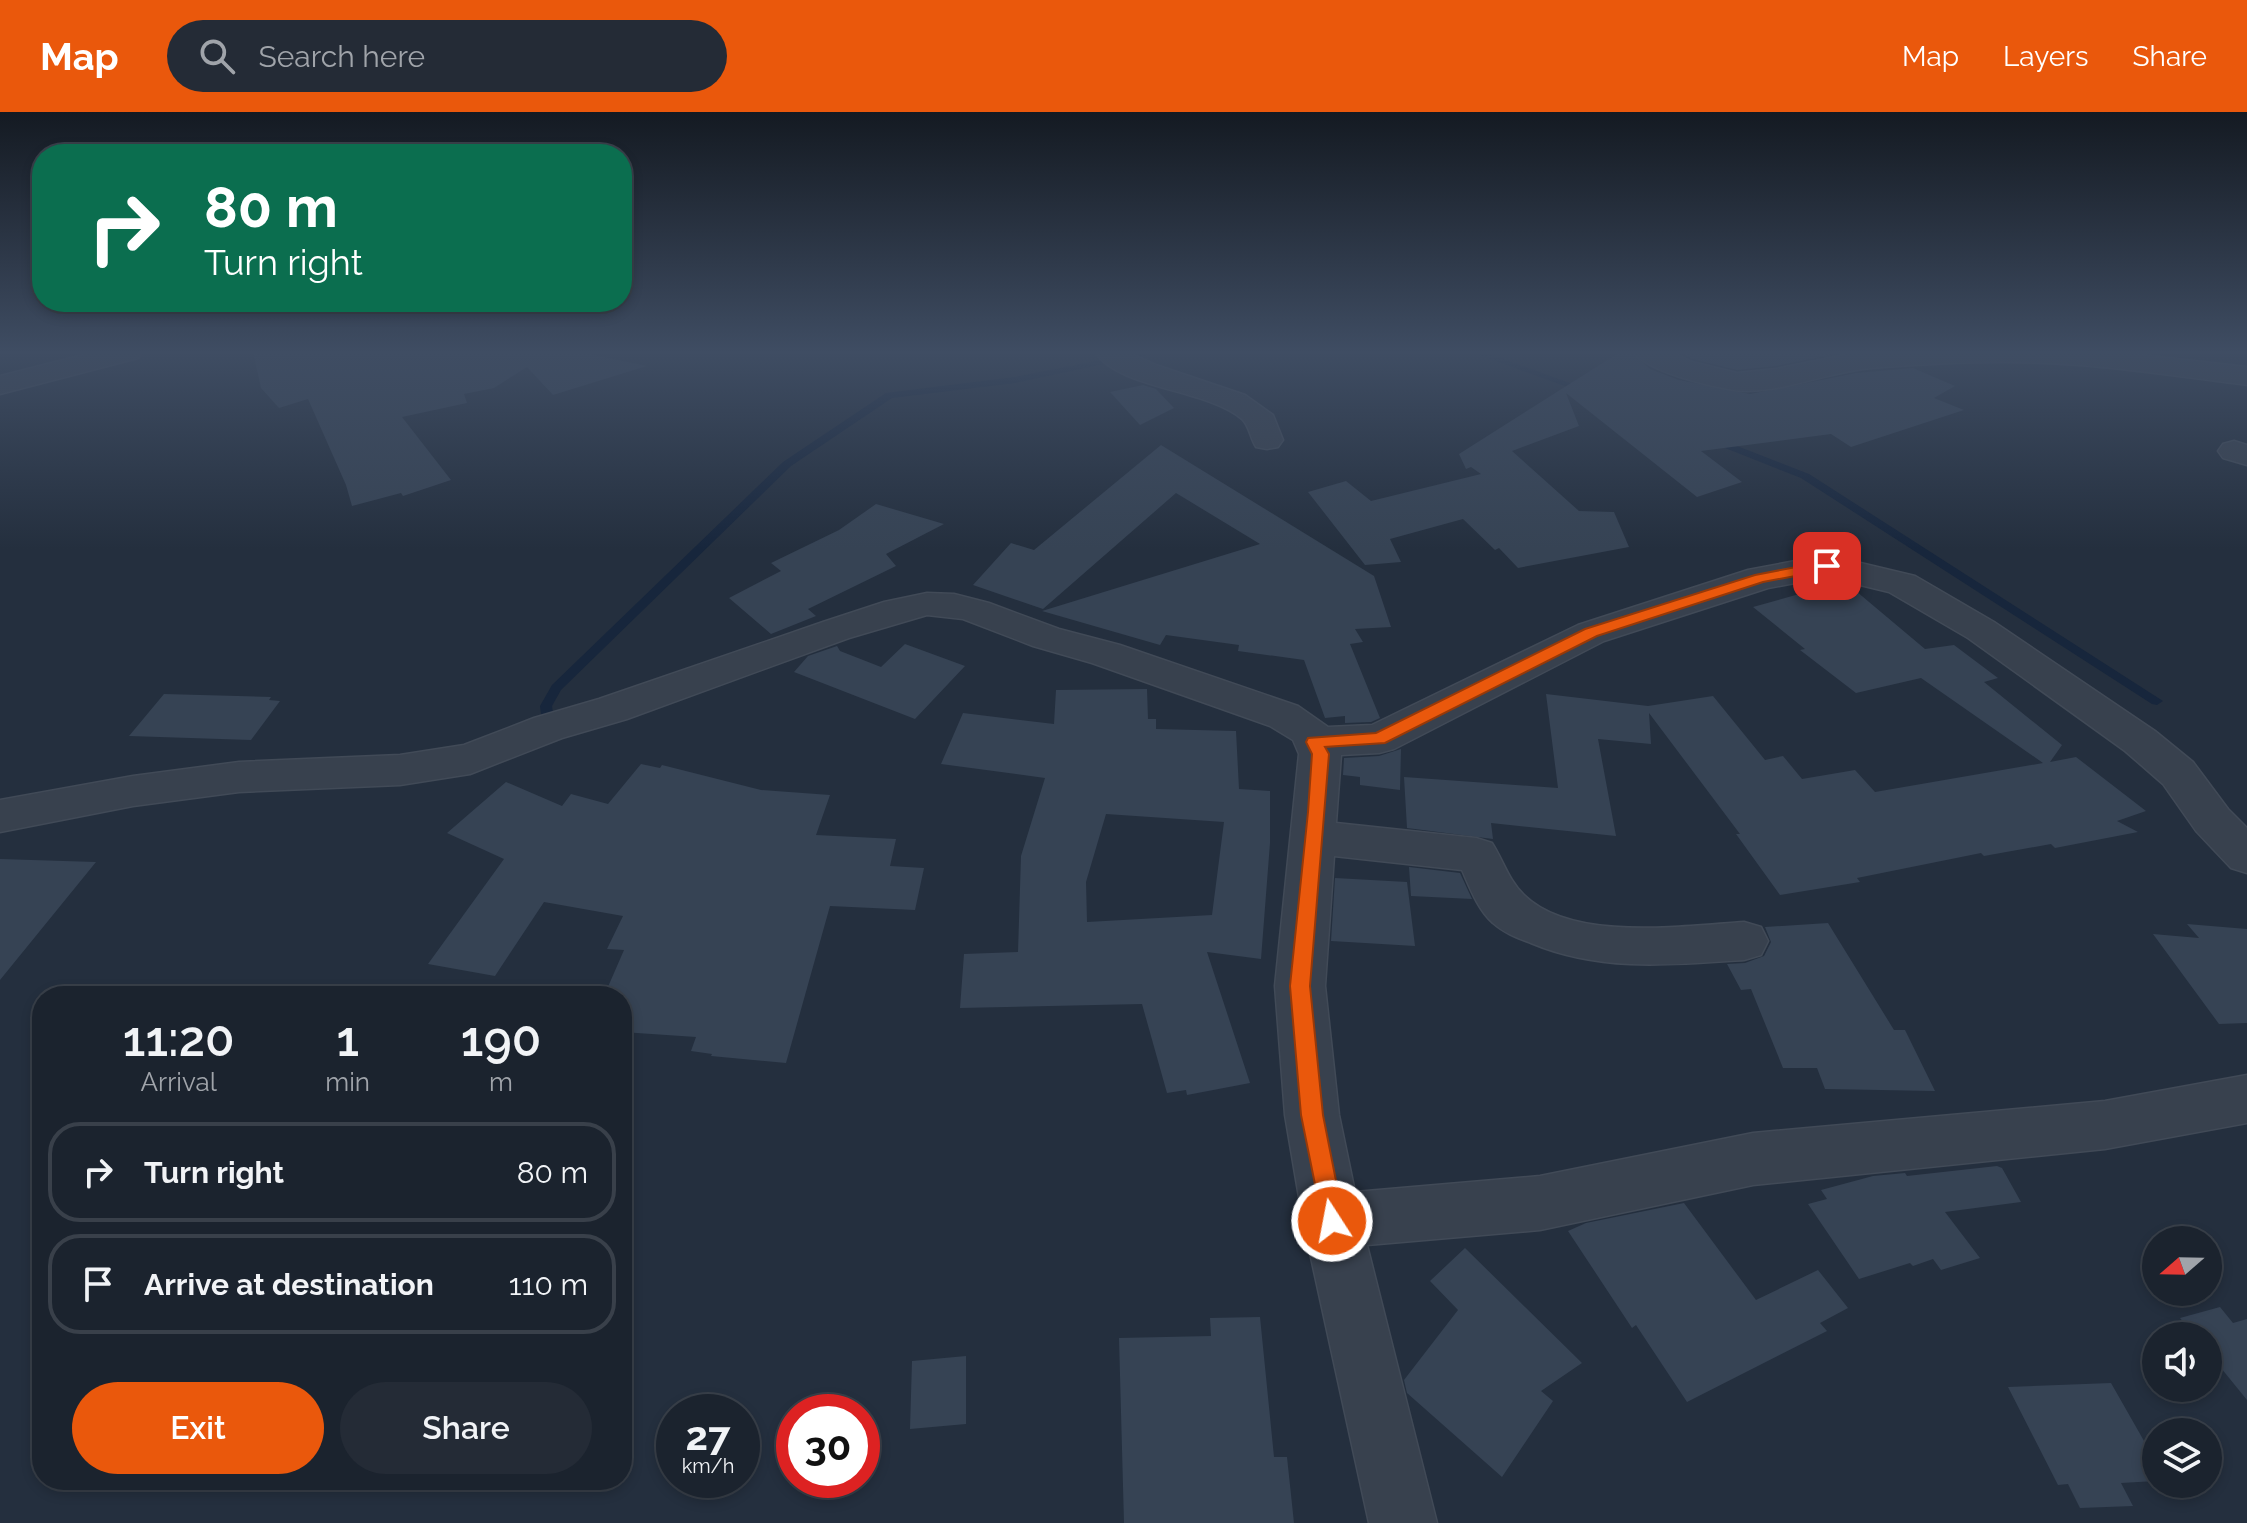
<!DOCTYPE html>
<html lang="en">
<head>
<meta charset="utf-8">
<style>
	:root { --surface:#1b232e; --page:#242b36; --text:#f1f3f6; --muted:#a0a4aa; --line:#39404a; --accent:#ea580c }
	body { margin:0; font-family:Raleway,sans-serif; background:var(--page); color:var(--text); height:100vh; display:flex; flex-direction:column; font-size:30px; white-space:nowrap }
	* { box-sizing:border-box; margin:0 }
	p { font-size:26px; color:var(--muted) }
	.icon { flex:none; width:44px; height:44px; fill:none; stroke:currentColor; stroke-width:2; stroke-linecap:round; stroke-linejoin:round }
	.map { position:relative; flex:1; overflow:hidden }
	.side { position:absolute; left:32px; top:874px; width:600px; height:504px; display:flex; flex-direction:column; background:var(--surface); border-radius:32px; box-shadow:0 4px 12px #0003,0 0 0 2px var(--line) }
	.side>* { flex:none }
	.top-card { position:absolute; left:32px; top:32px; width:600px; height:168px; border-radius:32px; box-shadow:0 4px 12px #0003,0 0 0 2px var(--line); background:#0b6e4f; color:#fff; overflow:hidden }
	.needle { width:52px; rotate:250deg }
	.buttons { position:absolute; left:2142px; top:1114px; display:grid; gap:16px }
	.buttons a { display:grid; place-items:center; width:80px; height:80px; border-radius:50%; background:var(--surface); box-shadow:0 4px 12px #0003,0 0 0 2px var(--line); font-size:40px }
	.speed { position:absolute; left:656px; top:1282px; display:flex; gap:16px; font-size:40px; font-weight:700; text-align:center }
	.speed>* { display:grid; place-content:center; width:104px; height:104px; border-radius:50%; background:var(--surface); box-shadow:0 4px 12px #0003,0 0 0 2px var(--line); line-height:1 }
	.speed small { font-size:20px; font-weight:400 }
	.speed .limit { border:12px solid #d22; background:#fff; color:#111 }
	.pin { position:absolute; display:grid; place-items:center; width:68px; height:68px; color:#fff; margin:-34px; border-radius:16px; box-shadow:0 4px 12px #0006 }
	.me { position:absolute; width:88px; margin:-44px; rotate:349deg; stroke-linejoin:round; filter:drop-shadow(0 0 6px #0008) }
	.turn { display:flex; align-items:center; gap:28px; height:168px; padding:0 40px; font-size:36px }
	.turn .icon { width:104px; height:104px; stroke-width:2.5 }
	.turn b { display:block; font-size:56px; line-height:68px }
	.eta { display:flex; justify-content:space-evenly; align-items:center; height:136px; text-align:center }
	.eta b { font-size:48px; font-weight:600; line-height:56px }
	.cta { display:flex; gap:16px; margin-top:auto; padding:16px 40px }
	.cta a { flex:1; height:92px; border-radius:48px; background:var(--accent); color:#fff; font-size:32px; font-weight:600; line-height:92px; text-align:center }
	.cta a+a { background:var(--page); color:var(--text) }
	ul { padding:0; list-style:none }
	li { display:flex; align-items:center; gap:24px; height:100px; margin:0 16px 12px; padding:0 24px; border:4px solid var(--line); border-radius:32px }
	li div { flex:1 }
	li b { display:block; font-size:30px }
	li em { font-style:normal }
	header { display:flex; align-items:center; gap:48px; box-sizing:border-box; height:112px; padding:0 40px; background:var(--accent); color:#fff }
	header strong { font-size:38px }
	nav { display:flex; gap:44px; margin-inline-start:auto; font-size:28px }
	.search { width:560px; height:72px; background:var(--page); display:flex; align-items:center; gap:20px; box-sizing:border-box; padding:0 28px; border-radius:44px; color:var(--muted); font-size:30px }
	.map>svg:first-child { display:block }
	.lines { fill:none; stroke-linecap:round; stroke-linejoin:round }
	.stream { fill:#17263c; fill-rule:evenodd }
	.building { fill:#364354; fill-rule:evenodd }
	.street-casing { stroke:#414a57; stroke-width:3 }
	.street { fill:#38414e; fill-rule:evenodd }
	.route { fill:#ea580c; stroke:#983908; stroke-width:2 }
</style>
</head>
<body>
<header>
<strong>Map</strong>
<div class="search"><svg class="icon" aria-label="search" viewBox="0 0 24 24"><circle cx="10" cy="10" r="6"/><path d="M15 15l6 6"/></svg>Search here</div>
<nav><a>Map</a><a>Layers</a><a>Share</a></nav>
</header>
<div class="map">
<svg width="2247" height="1411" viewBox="0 0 2247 1411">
	<rect width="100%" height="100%" fill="#242f3e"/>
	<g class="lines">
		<path class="stream" d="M1142,240h18l-145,31 -123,15 -101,68 -230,224 -9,16 3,22 -2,3h-10l-3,-25 12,-21 231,-223 103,-69 129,-16z
			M1471,240h13l108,39 -8,2z
			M1714,325l95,37 354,227 -6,4 -5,-1 -351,-226 -91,-36v-4z"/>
	</g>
	<path class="building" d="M253,240h327l67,14 -94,29 -26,-28 -33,21 -30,6 3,9 -65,14 49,63 -48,16 -2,-3 -49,13 -6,-21 -38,-86 -29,9 -18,-20z
		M1620,240h11l19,17 29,11 71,14 106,-21 57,-5 42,18 -21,12 30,12 -113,37 -20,-13 -130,17 41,31 -45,15 -131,-104 13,33 -67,25 67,60 35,1 15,35 -111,21 -19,-20 -4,2 -32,-31 -73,20 11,23 -36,3 -57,-73 38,-11 25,20 110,-27 -10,-7 -5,2 -7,-15z
		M1678,240h167l-69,14 -39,4 -44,-11z
		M1143,273l13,4 18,19 -34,17 -30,-33z
		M1161,333l213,131 17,51 -36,2 8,13 -13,2 30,74 -9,4 -26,1v-7l-20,2 -21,-58 -66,-9 1,-6 -73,-10 -6,10 -118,-34 218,-67 -84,-51 -133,116 -70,-24 38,-42 23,7z
		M876,392l68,20 -58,30 10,12 -88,43 8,7 -45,18 -42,-36 52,-27 -10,-8 68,-33z
		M1838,471l12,3 75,63 29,-4 44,33 -14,4 78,63 -12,17 26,-5 70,54 -29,10 21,11 -83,16 -4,-4 -67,12 -3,-3 -124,25 3,4 -80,13 -44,-61h4l-91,-121 2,31 -53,-5 18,97 -125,-13 2,16 -86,-11 -3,-51 154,11 -12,-94 102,12 65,-10 52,64 18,-4 19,23 53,-9 20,22 168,-29 -122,-85 -65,15 -56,-43 5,-1 -52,-42z
		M905,532l60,22 -50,53 -121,-47 14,-16 29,-10 3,5 41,16z
		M1147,577l1,30h8v10l80,2 3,58 31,2v52l-9,116 -54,-7 43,131 -63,12 -1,-5 -19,3 -25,-89 -182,4 4,-54 54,-2 3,-96 24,-78 -104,-14 22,-51 91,11 2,-34zM1106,702l118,8 -12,93 -125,7 -1,-40z
		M164,582l107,3 -2,3 11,1 -29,39 -122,-4z
		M1401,637l-1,41 -40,-5v-8l-17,-2 1,-17 35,-2z
		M641,652l19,4 2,-3 99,25 69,5 -14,40 80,4 -6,27 34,2 -9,42 -85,-4 -44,157 -75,-7 1,-2 -21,-3 5,-14 -74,-5v-36h-18l20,-46 -17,-1 16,-33 -79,-14 -49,74 -67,-12 76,-105 -57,-26 59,-51 56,24 9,-12 37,10z
		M0,747l96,3 -96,118z
		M1409,755l51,6 12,26 -61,-3z
		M1335,766l72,4 8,64 -84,-5z
		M1828,811l66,107h11l30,61 -110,-2 -8,-21h-34l-32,-79 -10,1 -14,-26 18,-1 19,-7 7,-14 -6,-15z
		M2187,812l60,5v94l-28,1 -66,-90 46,4z
		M1997,1054l5,2 19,34 -76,10 35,46 -39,12 -8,-11 -20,7 -3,-3 -51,16 -51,-75 19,-5 -6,-9 52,-14 32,-3 2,3z
		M1684,1091l72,97 62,-30 30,38 -28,15 7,8 -140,71 -51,-77 -4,3 -64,-97 18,-8z
		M1465,1136l117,115 -41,28 12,10 -51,76 -95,-84 -3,-13 54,-70 -28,-29z
		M2220,1195l13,16 14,-4v81l-39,-48v-16h-13l-15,-18z
		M1260,1205l14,140h13l7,66h-170l-5,-185 92,-2 -1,-18z
		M966,1244v68l-56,5 2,-68z
		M2111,1271l45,79v19l-35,2 12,23 -53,2 -12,-24 -10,1 -50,-98z"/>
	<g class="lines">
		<g class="street-casing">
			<path id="street" d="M95,240h47l-4,6 -138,36v-18z
				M1095,240h33l28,13 89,30 28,20 10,25 -5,7 -11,2 -11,-2c-6,-9 -6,-20 -14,-28 -35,-30 -123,-30 -147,-67z
				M1634,240h37l21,10 45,11 39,-4 83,-17h256l132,15v18c-56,-7 -113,-16 -169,-20 -68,-6 -139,-2 -206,3 -43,3 -97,28 -138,22 -24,-4 -87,-18 -100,-38z
				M2234,329l13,4v20l-24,-7 -5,-7 5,-7z
				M1827,443l88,21 79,46 161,109 38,31 35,47 19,19v45l-16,-5 -35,-37 -33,-47 -38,-33 -157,-113 -79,-46 -62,-15 -59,11 -164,53 -210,108 -15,4 -38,2 -5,68 140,15 16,5c11,17 17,38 32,52 48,47 159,31 220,27l17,5 7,14 -7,14 -17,5c-73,5 -144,12 -213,-17 -13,-5 -27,-10 -38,-20 -15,-13 -23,-35 -31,-53l-128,-14 -9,130 14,129 16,77 185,-16 213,-43 352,-32 142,-26v48l-142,26 -352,36 -213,45 -173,15 70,278h-68l-66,-302 -18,-106 -10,-129 24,-232 -6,-14 -23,-14 -178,-63 -59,-17 -70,-27 -36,-4 -78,23 -222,81 -65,19 -92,36 -70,11 -161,7 -106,14 -133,26v-32l133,-24 106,-14 161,-7 64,-10 70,-27 65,-19 224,-77 61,-20 43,-9 27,1 35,9 70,26 61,16 178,61 30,21 44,-2 206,-100 170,-55z"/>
		</g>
		<use href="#street" class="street"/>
	</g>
	<linearGradient id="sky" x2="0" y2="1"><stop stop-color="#141a22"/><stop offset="0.55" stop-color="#3f4d63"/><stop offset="1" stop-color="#3f4d63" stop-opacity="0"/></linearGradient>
	<rect width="2247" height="437" fill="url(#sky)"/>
	<path class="route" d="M1827,449l8,5 -2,3 -70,13 -166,54 -212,107 -60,4 4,7 -19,232 13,129 21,106 -3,8 -9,4 -8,-4 -23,-114 -11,-129 18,-174 4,-58 -6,-12 2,-4 68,-5 209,-104 170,-54z"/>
</svg>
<div class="buttons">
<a><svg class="needle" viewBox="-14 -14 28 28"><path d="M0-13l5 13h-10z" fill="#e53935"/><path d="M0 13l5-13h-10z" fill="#a0a4aa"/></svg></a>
<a><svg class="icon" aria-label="sound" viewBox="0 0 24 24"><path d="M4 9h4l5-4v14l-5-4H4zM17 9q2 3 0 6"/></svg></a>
<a><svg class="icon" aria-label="layers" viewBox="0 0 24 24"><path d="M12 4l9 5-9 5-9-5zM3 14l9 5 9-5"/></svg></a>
</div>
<div class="speed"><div>27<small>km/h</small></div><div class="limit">30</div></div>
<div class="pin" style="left:1827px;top:454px;background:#d93025"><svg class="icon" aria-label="arrive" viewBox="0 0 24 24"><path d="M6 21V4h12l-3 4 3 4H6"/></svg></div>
<svg class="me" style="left:1332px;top:1109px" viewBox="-20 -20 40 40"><circle r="17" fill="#ea580c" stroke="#fff" stroke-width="3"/><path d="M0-11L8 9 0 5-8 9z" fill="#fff"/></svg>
<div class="top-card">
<div class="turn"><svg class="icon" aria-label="right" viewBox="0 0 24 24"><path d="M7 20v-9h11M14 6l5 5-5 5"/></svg><div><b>80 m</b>Turn right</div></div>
</div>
<section class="side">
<div class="eta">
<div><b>11:20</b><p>Arrival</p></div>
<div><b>1</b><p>min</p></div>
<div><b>190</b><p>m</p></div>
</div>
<ul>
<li><svg class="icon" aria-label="right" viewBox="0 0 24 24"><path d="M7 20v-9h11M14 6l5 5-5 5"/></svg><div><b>Turn right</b></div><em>80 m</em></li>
<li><svg class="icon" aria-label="arrive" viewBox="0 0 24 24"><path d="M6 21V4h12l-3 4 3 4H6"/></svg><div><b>Arrive at destination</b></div><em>110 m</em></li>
</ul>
<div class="cta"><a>Exit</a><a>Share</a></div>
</section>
</div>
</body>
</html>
